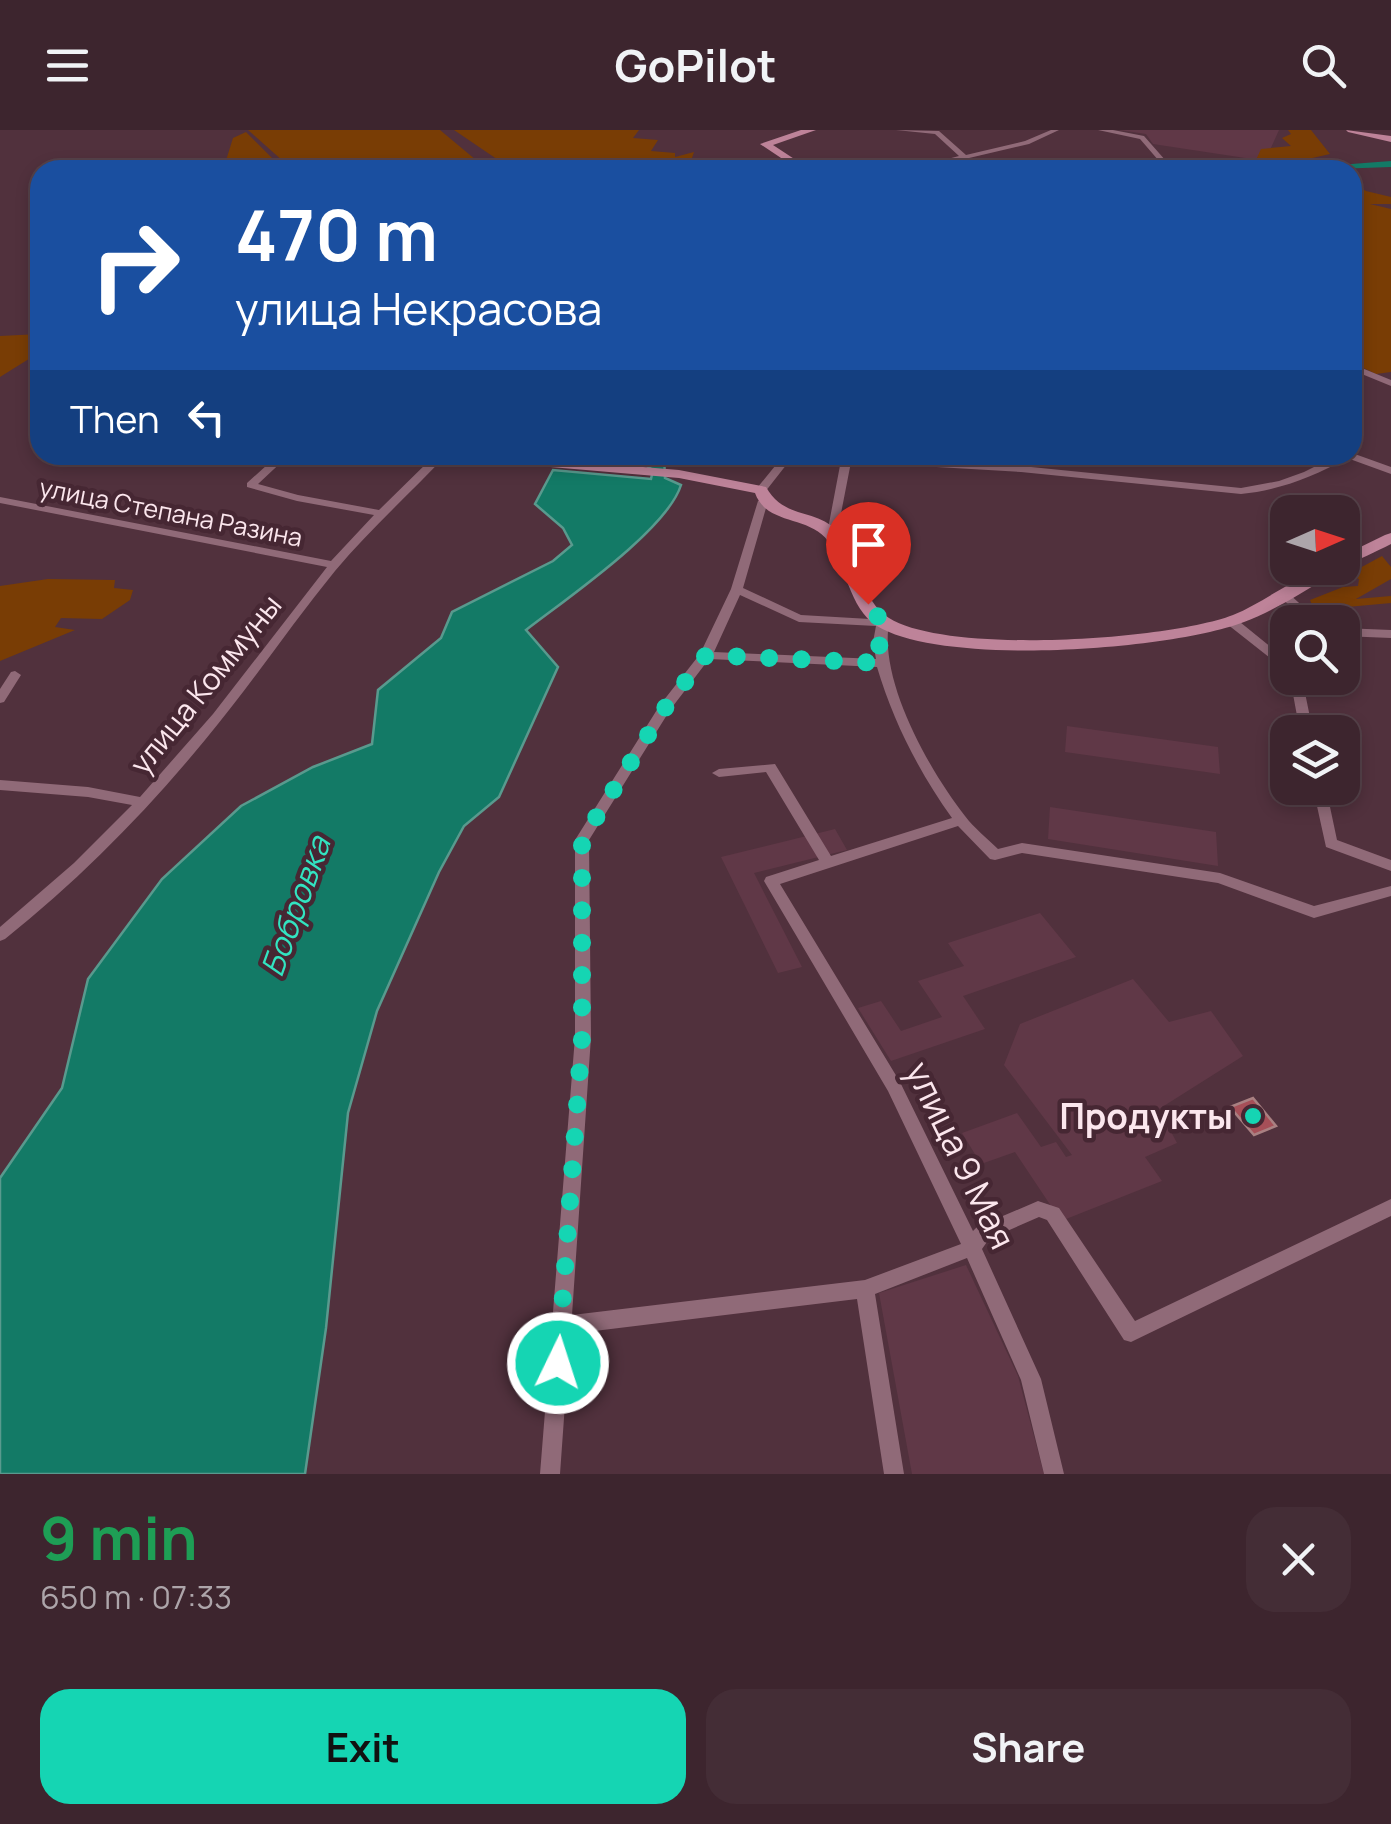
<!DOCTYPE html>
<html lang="en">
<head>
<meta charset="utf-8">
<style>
	:root { --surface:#3d252e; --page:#442d36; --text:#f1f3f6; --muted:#ada5aa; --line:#56424a; --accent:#15d5b3 }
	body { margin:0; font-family:Manrope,sans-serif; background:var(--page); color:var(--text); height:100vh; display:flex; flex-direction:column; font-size:38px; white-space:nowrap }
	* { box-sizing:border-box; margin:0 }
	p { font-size:32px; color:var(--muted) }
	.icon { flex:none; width:55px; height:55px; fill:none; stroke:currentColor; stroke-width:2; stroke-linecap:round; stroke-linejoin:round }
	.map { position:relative; height:1344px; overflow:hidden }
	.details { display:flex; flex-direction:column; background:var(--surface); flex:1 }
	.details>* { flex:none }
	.banner { position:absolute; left:30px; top:30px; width:1332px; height:305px; border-radius:30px; box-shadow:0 5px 15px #0003,0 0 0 2px var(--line); background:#1a4fa0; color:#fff; overflow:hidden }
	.needle { width:65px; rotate:87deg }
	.tools { position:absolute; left:1270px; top:365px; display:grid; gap:20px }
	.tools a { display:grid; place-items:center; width:90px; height:90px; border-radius:20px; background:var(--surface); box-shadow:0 5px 15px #0003,0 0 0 2px var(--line); font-size:50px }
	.pin { position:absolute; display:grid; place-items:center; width:85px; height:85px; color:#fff; margin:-102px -42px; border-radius:50% 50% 50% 0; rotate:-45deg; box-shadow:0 0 10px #0007 }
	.pin .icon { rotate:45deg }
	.me { position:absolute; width:110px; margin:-55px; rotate:4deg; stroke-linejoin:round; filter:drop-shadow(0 0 8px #0008) }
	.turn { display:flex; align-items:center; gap:35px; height:210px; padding:0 40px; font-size:45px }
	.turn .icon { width:130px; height:130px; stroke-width:2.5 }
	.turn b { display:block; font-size:70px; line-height:85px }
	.then { display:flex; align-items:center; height:95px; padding:0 40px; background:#0003; gap:20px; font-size:38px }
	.round { display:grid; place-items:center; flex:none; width:105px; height:105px; border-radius:30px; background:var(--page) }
	.overview { display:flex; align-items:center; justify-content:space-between; height:170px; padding:0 40px }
	h1 { font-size:60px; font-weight:700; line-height:75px; color:#1e9e55 }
	.cta { display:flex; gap:20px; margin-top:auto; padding:20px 40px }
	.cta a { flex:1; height:115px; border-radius:30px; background:var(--accent); color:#111; font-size:40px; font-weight:700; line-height:115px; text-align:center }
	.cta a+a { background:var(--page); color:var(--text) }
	header { display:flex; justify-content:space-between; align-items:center; height:130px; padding:0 40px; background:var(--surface); font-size:45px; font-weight:700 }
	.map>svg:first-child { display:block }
	.built { fill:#603847 }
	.green { fill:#793d05 }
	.water { fill:#137a66; stroke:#599a8e; stroke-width:2.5 }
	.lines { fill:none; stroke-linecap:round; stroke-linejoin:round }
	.river { fill:#137a66; fill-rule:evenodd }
	.building { fill:#a64f58; stroke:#a98082; stroke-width:2.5 }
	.street { fill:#906a78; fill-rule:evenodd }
	.secondary { fill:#be8399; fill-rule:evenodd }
	.route { stroke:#15d5b3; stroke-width:18; stroke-dasharray:0 32.4 }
	.poi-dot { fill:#15d5b3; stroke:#462733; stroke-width:4 }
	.labels { text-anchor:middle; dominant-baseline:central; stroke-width:9; stroke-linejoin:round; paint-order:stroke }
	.far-street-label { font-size:25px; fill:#fbe6ed; stroke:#462733 }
	.street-label { font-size:30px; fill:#fbe6ed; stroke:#462733 }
	.water-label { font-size:32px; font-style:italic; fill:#32e4c1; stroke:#462733 }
	.near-poi-label { font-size:35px; font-weight:bold; fill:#fbe6ed; stroke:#462733; text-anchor:end }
	.near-street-label { font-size:35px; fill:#fbe6ed; stroke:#462733 }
</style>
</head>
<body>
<header><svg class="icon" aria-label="menu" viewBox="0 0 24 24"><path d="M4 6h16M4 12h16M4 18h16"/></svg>GoPilot<svg class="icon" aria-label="search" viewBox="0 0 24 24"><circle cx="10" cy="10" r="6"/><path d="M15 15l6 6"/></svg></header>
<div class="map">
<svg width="1391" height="1344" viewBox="0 0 1391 1344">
	<rect width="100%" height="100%" fill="#51313d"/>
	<path class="built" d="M1119,0h160l-14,31 -112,-17 -7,-10z
		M1067,596l151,21 2,27 -155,-22z
		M1050,677l166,25 2,34 -170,-27z
		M835,699l12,21 -93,23 48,94 -24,6 -57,-116z
		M1040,783l36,44 -113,39 22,33 -94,32 -33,-53 23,-7 20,30 41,-14 -24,-36 46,-15 -16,-23z
		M1133,849l36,43 42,-11 32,45 -84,53 18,34 -32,14 17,24 -101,40 -46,-69 -34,12 -19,-31 55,-20 24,34 15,-5 10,15 6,-2 -68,-90 16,-41z
		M966,1135l52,111 26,98h-132l-33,-181z"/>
	<path class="green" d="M248,0h192l48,40h-195z
		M454,0h185l-6,8 25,2 -7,11 24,2v4l19,-5 -2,6 -32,12h-147z
		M1288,0h23l19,24 -44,10h-53l1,-3 21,1 6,-13 30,-3 -9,-8 9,-4z
		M246,2l38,38h-61l10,-32z
		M1352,52l14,9 25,6v7h-21l21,5v163l-15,2 -23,-11v-67l9,-2 -9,-5z
		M40,204v18l-40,25v-41z
		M1382,426l9,11v12l-35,20 35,-3v7l-77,7 -4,-10 33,-13 15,-1 1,-7 -12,-4z
		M48,449l67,1 -1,8 19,2 -3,10 -28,19 -41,-1 -6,9 20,3 -75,31v-75z"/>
	<path class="water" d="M640,325h24l1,23 16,7c-14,45 -115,114 -155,145l32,37 -59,130 -35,29 -25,46 -62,139 -29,102 -22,215 -21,146h-305v-296l62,-90 26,-109 74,-100 79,-73 72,-39 59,-23 6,-54 63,-52 11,-26 101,-51 19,-16 -9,-17 -28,-24 18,-34 98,9 2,-9 -11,-7z"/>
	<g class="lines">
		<path class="river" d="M1391,31v6l-85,3 6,-3z
			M1271,32l26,6 2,2h-54z"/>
	</g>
	<path class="building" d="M1253,968l23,28 -22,9 -24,-28z"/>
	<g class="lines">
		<path class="street" d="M896,0l43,1 27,24 59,-14 26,-11h8l-30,14 -111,26h-13l54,-14 -24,-22z
			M1098,0h15l31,6 22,25 -9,8 -39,1 37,-5 4,-4 -19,-22z
			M1352,234l39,16v6l-39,-16z
			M1352,323l39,14v7l-44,-16c-34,19 -67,32 -106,36l-220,-22 -170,-10 -14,72 -5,3 -5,-3 15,-79 179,11 220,22 38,-7 25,-9 34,-17h14z
			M278,325h11l-31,29 40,11 81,15 56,-55h11c-36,39 -76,74 -111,116 -45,55 -84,114 -130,169 -60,73 -126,140 -200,199l-5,2v-14l74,-64 58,-58 -44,-8 -88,-7v-10l88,7 52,10 73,-83 114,-147 -327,-64v-6l331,64 43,-46 -77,-14 -50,-14v-4z
			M784,325h10l-29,37h-8v-4z
			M763,368l5,3 -25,87 58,27 86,5 2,3c-10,58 40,147 76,193 9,12 22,22 33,33l24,-6 198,30 94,33 77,-20v10l-77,22 -96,-35 -196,-30 -27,7 -5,-1 -32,-33 -178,58 120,198 73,149 4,-4 61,-26 21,7 76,113 256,-122v17l-260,126 -7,-2 -77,-120 -8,-3 -50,22 -7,10 59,130 23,95h-20l-23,-94 -54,-122 -92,36 29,180h-20l-27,-175 -287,35 -10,140h-20l35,-437v-197l85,-135 40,-51 31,-65 27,-88zM740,465l59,27 77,4 -3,16 3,17 -162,-7zM709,529l168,8c16,54 42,105 75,151l-121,38 -56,-92 -56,5 -7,4 7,4 47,-5 53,88 -53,17 -2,4 124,210 73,153 -96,36 -293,35 19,-278 -2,-197 81,-130z
			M1283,461l4,1 33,30h-12l-29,-26v-4z
			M1231,487l4,1 53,43v11l-61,-48 -2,-3 2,-3z
			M1342,498l49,2v8l-49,-2z
			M15,541l6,4 -17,27 -4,1v-14l11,-17z
			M1290,548h12l11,54h-13z
			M1313,658h13l11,52 54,20v11l-65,-24z"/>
		<path class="secondary" d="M801,0h15l-43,15 38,25h-12l-39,-26z
			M1346,0l45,6v6l-43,-10z
			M498,325l181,15 87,17c19,34 52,20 74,47 19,24 21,67 49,84 59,37 279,22 344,-3 37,-15 70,-47 109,-47v-12l43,-21 6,-2v11c-15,8 -33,15 -48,24 -31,18 -64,41 -99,54 -73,28 -300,45 -367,4 -29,-19 -30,-60 -49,-85 -19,-26 -61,-15 -73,-48l-76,-15 -140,-12z"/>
	</g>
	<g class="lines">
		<path class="route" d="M558,1233l24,-325v-198l83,-132 41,-53 175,8 -3,-31 5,-9 -15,-19"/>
	</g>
	<circle class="poi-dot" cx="1253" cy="986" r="10"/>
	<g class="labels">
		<g class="far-street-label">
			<text transform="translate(171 382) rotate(11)">улица Степана Разина</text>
		</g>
		<g class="street-label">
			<text transform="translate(205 554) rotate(-51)">улица Коммуны</text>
		</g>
		<g class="water-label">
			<text transform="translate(295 776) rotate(-70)">Бобровка</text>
		</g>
		<g class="near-poi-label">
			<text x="1233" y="986">Продукты</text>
		</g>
		<g class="near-street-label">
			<text transform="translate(961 1025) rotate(64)">улица 9 Мая</text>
		</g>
	</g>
</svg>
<div class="tools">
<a><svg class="needle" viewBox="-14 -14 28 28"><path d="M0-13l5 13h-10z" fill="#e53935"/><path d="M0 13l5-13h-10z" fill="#ada5aa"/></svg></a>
<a><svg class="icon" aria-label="search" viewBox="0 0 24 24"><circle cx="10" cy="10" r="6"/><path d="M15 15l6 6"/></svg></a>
<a><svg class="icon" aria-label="layers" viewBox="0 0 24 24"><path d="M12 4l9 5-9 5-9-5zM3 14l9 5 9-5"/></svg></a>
</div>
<div class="pin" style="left:868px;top:474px;background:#d93025"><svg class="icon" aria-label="arrive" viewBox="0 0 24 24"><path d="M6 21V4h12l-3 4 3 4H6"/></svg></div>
<svg class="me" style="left:558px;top:1233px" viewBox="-20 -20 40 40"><circle r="17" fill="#15d5b3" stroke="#fff" stroke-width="3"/><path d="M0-11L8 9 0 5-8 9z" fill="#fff"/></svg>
<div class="banner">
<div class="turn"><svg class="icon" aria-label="right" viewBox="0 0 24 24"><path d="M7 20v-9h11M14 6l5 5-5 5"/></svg><div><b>470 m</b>улица Некрасова</div></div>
<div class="then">Then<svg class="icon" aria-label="left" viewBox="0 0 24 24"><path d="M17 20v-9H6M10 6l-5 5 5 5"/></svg></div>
</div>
</div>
<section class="details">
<div class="overview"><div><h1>9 min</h1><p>650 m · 07:33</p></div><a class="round"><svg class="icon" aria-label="close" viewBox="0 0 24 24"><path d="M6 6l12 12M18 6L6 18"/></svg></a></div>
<div class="cta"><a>Exit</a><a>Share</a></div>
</section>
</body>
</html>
